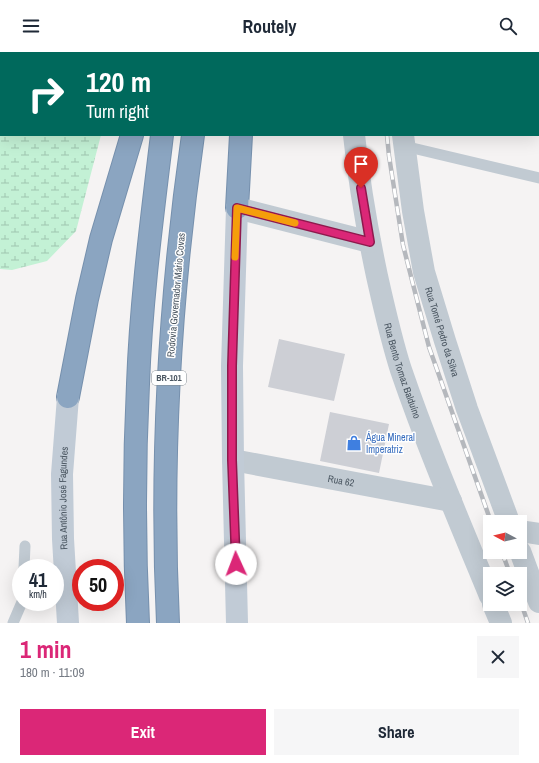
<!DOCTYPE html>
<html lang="en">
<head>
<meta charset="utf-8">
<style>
	:root { --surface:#fff; --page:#f6f6f7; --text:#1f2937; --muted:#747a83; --accent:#db2777 }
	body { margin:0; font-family:"Archivo Narrow",sans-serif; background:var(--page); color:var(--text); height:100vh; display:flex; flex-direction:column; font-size:15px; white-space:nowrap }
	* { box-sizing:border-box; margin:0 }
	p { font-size:13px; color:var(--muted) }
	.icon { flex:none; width:22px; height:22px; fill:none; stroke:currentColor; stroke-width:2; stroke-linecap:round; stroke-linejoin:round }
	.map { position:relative; height:571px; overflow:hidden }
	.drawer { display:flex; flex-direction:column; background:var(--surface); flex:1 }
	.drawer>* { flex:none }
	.top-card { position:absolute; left:0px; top:0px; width:539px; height:84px; box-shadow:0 4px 16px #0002; background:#00695c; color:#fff; overflow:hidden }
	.needle { width:26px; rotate:277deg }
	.buttons { position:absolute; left:483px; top:463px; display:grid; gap:8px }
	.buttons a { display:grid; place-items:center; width:44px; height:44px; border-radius:0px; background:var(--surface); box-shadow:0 4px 16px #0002; font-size:20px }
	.speed { position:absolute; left:12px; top:507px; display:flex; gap:8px; font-size:20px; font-weight:700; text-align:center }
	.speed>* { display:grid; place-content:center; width:52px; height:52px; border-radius:50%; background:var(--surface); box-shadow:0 4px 16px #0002; line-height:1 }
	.speed small { font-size:10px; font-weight:400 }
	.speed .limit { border:6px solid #d22; background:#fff; color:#111 }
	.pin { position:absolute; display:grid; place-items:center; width:34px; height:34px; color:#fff; margin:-41px -17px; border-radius:50% 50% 50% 0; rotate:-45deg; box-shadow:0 0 4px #0007 }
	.pin .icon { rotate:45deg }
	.me { position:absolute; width:44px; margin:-22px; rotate:358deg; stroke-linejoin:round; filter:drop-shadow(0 0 3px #0008) }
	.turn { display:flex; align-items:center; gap:14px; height:84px; padding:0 20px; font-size:18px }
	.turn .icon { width:52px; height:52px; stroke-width:2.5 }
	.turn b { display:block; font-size:28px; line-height:34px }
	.round { display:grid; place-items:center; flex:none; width:42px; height:42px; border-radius:0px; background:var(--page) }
	.headline { display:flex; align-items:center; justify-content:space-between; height:68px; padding:0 20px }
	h1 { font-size:24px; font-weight:700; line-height:30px; color:var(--accent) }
	.primary-button { display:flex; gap:8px; margin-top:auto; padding:8px 20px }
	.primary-button a { flex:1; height:46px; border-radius:0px; background:var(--accent); color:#fff; font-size:16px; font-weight:700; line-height:46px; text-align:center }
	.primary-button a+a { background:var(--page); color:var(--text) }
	header { display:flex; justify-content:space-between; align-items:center; height:52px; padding:0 20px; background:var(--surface); font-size:18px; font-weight:700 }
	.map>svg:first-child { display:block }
	.wetland { fill:url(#wetland-marsh) }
	.building { fill:#cdcfd5 }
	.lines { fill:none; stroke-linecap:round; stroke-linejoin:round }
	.motorway-casing { stroke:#7690ad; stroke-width:24 }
	.service { stroke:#c1cad2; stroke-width:11 }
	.minor { stroke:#c1cad2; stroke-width:22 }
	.secondary { stroke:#c1cbd6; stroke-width:22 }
	.motorway { stroke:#8ba5c1; stroke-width:22 }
	.rail-casing { stroke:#b5b8bd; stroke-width:4.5 }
	.rail { stroke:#fff; stroke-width:3; stroke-dasharray:9; stroke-linecap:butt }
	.route-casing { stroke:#8e194d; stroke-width:10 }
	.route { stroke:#db2777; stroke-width:7 }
	.slow { stroke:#f59e0b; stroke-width:7 }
	.labels { text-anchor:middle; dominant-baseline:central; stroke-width:3; stroke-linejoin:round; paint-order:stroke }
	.shield { fill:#fff; stroke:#808990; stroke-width:1 }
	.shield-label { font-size:9px; font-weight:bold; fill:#4a5661 }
	.street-label { font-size:10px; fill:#4a5661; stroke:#fff }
	.shop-label { font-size:10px; fill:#366cbe; stroke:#fff; text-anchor:start }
</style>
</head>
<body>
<header><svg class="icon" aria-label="menu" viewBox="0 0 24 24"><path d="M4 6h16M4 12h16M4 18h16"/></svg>Routely<svg class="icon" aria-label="search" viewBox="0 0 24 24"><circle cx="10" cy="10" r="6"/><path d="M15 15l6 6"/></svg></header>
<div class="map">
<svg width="539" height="571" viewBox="0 0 539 571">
	<defs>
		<pattern id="wetland-marsh" width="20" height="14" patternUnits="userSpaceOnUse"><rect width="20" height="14" fill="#c3f1d5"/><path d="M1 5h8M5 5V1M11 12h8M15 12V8" fill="none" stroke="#a0c6b0"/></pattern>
	</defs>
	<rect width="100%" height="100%" fill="#f5f3f3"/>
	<path class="wetland" d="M0,0h122l-121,1v82h100l-25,96 -29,30 -35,9 -12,-1z"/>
	<path class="building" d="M279,287l66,15 -11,47 -66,-14z
		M330,360l59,12 -10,49 -59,-12z"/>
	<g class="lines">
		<g class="motorway-casing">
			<path id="motorway" d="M156,1v-1
				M174,1l1,-1
				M205,1v-1
				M248,1v-1
				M237,156l4,-73
				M68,345l19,-98 14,-60 31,-104
				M138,571c-4,-79 -4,-159 0,-239 3,-83 14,-166 24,-249
				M168,571c-8,-163 2,-327 25,-488"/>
		</g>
		<path class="service" d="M517,0l5,1
			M538,4l1,1
			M404,94l135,32
			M24,516l1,-22
			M13,571l9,-21"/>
		<g class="minor">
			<path d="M347,0v1"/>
			<path d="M396,0v1"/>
			<path id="s1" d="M354,83c5,47 13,94 23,141 7,31 14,63 24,94 26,76 58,151 89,226"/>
			<path id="s2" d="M403,83l10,76 11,61 21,69 22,68 42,113"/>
			<path d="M237,156l133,34"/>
			<path id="s3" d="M233,408l218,41"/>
			<path d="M520,479l19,3"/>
			<path d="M520,499l19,51"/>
			<path d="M493,552l8,19"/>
		</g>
		<g class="secondary">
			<path d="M237,156l-5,158 1,94 4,163"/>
			<path id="s4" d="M68,571l-5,-84 -1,-65 6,-77"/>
		</g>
		<use href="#motorway" class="motorway"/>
		<g class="rail-casing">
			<path id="rail" d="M381,0v1
				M387,83l2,21 14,89 26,102 62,175
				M502,500l8,22
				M520,548l8,23"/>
		</g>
		<use href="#rail" class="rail"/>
	</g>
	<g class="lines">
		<g class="route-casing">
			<path id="route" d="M236,512l-4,-104v-94l5,-158 133,34 -9,-54"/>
		</g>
		<use href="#route" class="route"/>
		<path class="slow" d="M235,205l2,-49 58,15"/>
	</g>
	<defs>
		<g id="shop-bare" transform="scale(1.2)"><path d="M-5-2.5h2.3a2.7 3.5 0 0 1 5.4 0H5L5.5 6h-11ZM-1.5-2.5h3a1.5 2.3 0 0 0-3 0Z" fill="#3f7fe0" stroke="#fff" stroke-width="2.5" paint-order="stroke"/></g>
	</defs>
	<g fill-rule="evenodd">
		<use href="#shop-bare" x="354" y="391"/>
	</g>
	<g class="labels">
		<rect class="shield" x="152" y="319" width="34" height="14" rx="3"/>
		<g class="shield-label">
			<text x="169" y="326">BR-101</text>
		</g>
		<g class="street-label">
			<text transform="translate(176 243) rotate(-85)">Rodovia Governador Mário Covas</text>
			<text stroke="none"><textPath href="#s2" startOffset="201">Rua Tomé Pedro da Silva</textPath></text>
			<text stroke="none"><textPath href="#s1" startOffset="241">Rua Bento Tomaz Balduíno</textPath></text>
			<text stroke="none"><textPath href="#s3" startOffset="110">Rua 62</textPath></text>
			<text stroke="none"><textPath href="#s4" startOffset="125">Rua Antônio José Fagundes</textPath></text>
		</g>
		<g class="shop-label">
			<text x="366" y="385">Água Mineral<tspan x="366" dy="12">Imperatriz</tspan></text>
		</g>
	</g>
</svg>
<div class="buttons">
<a><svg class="needle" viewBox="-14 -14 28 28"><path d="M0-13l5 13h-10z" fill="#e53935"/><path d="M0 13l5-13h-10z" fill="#747a83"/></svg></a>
<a><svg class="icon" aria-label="layers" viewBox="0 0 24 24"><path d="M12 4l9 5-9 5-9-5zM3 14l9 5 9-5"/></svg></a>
</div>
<div class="speed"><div>41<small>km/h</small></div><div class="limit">50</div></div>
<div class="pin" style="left:361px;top:136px;background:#d93025"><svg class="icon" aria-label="arrive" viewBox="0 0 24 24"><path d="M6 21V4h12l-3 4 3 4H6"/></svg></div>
<svg class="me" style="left:236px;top:512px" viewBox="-20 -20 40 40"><circle r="19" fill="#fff"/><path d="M0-13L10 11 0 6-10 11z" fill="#db2777"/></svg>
<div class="top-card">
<div class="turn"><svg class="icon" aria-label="right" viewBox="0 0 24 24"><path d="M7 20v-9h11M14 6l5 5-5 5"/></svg><div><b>120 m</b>Turn right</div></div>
</div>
</div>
<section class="drawer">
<div class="headline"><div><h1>1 min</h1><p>180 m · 11:09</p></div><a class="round"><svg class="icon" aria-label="close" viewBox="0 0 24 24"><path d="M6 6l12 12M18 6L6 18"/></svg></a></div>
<div class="primary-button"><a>Exit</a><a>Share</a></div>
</section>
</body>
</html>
